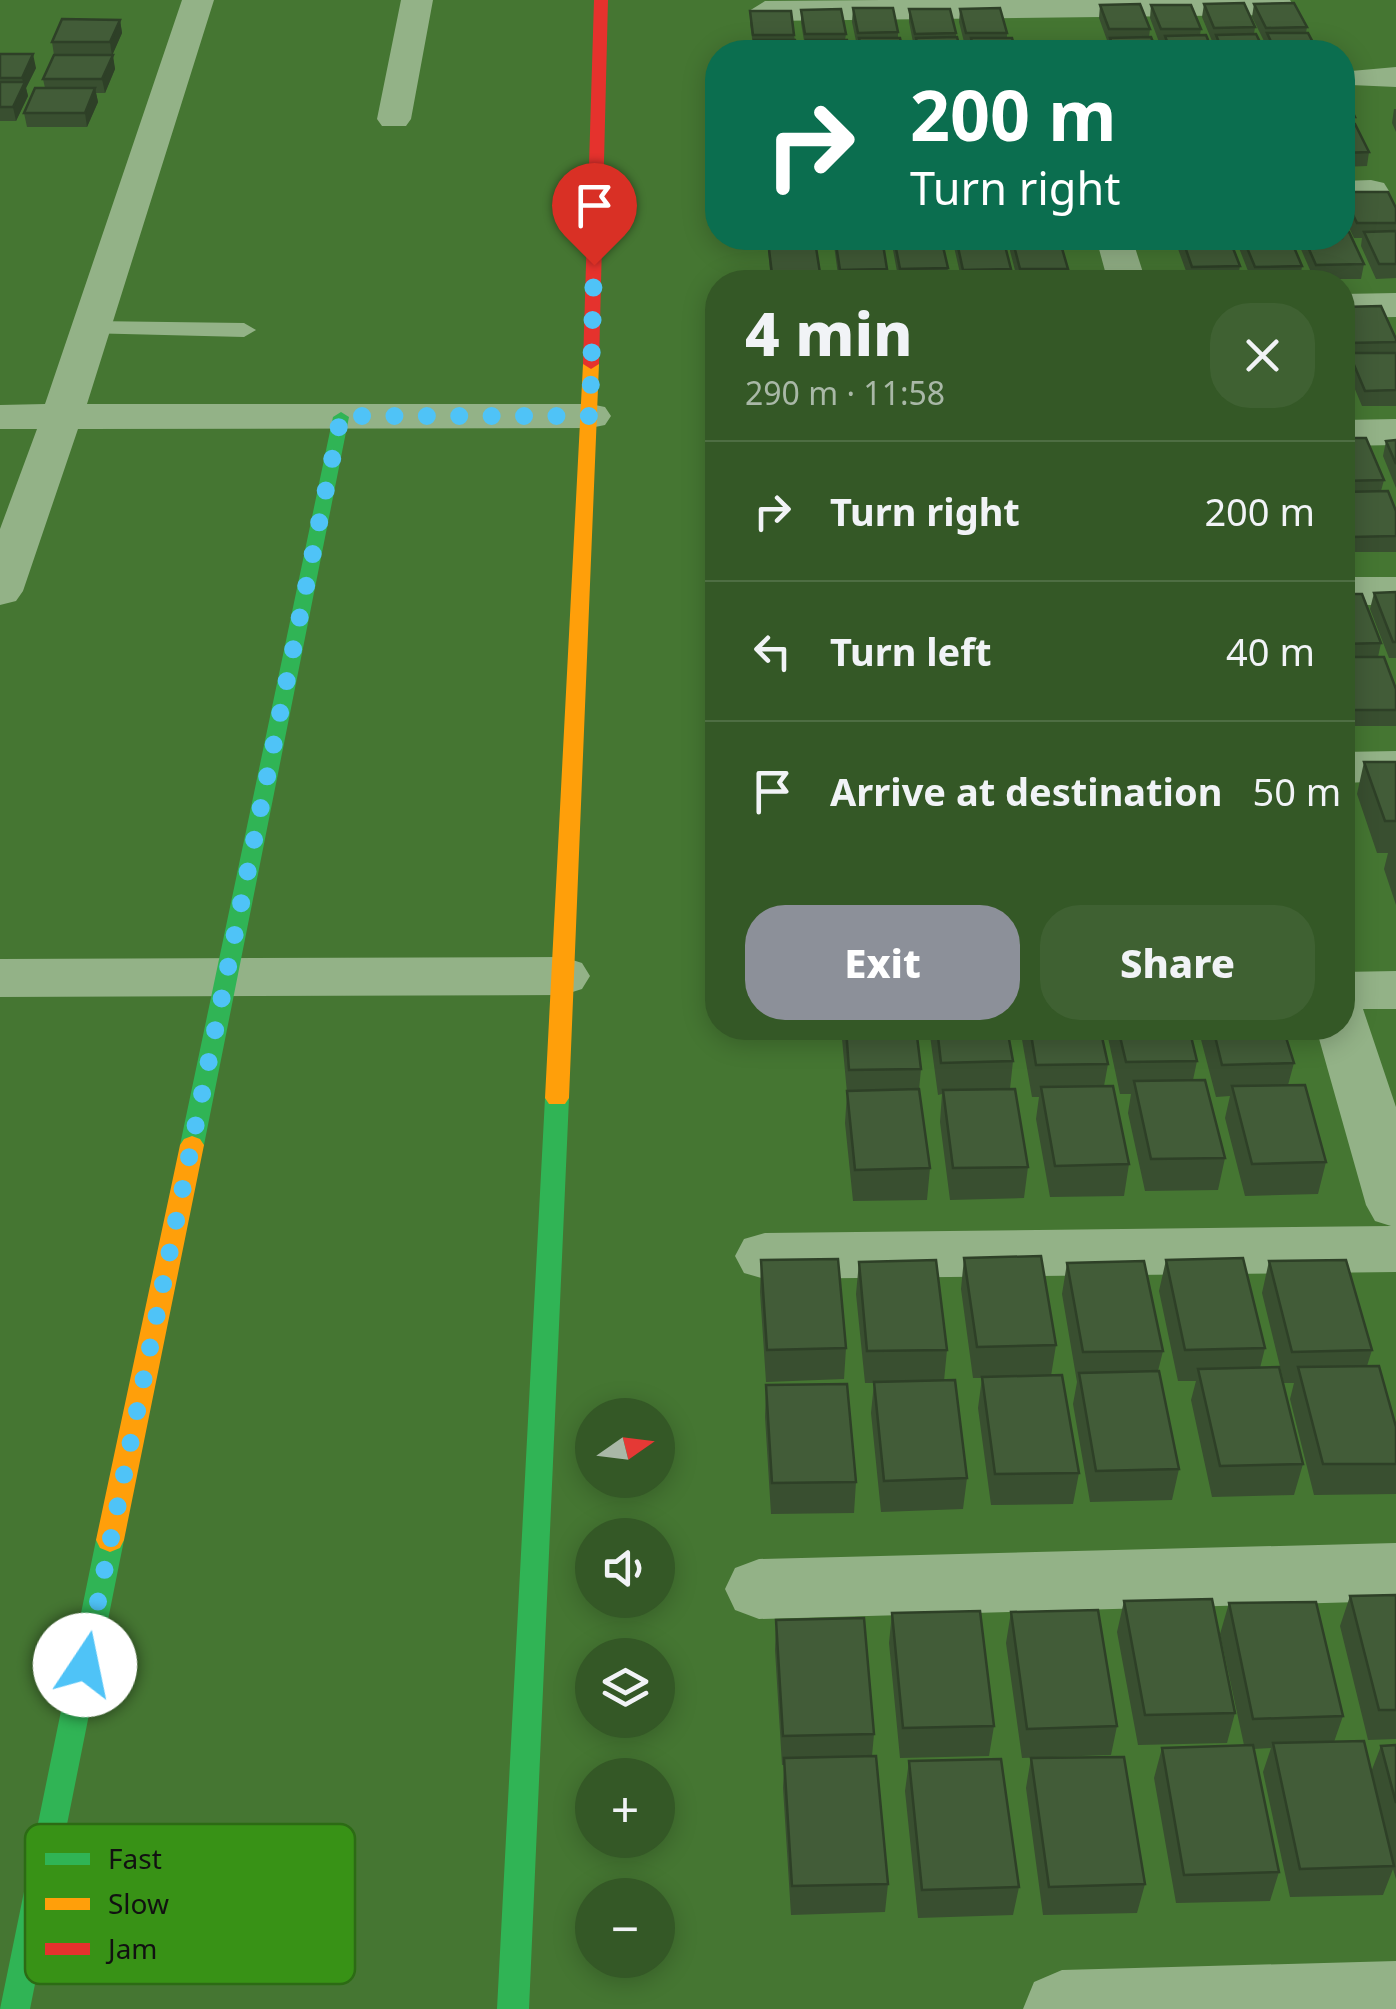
<!DOCTYPE html>
<html lang="en">
<head>
<meta charset="utf-8">
<style>
	:root { --surface:#345826; --page:#3f6132; --text:#f1f3f6; --muted:#a9b8a7; --line:#4e6e43; --accent:#8c9099 }
	body { margin:0; font-family:"Noto Sans",sans-serif; background:var(--page); color:var(--text); height:100vh; display:flex; flex-direction:column; font-size:38px; white-space:nowrap }
	* { box-sizing:border-box; margin:0 }
	p { font-size:32px; color:var(--muted) }
	.icon { flex:none; width:55px; height:55px; fill:none; stroke:currentColor; stroke-width:2; stroke-linecap:round; stroke-linejoin:round }
	.map { position:relative; flex:1; overflow:hidden }
	.drawer { position:absolute; left:705px; top:270px; width:650px; height:770px; display:flex; flex-direction:column; background:var(--surface); border-radius:40px; box-shadow:0 5px 25px #0003 }
	.drawer>* { flex:none }
	.top-card { position:absolute; left:705px; top:40px; width:650px; height:210px; border-radius:40px; box-shadow:0 5px 25px #0003; background:#0b6e4f; color:#fff; overflow:hidden }
	.needle { width:65px; rotate:76deg }
	.buttons { position:absolute; left:575px; top:1398px; display:grid; gap:20px }
	.buttons a { display:grid; place-items:center; width:100px; height:100px; border-radius:50%; background:var(--surface); box-shadow:0 5px 25px #0003; font-size:50px }
	.pin { position:absolute; display:grid; place-items:center; width:85px; height:85px; color:#fff; margin:-102px -42px; border-radius:50% 50% 50% 0; rotate:-45deg; box-shadow:0 0 10px #0007 }
	.pin .icon { rotate:45deg }
	.me { position:absolute; width:110px; margin:-55px; rotate:11deg; stroke-linejoin:round; filter:drop-shadow(0 0 8px #0008) }
	.turn { display:flex; align-items:center; gap:35px; height:210px; padding:0 40px; font-size:45px }
	.turn .icon { width:130px; height:130px; stroke-width:2.5 }
	.turn b { display:block; font-size:70px; line-height:85px }
	.round { display:grid; place-items:center; flex:none; width:105px; height:105px; border-radius:40px; background:var(--page) }
	.overview { display:flex; align-items:center; justify-content:space-between; height:170px; padding:0 40px }
	h1 { font-size:60px; font-weight:800; line-height:75px }
	.cta { display:flex; gap:20px; margin-top:auto; padding:20px 40px }
	.cta a { flex:1; height:115px; border-radius:40px; background:var(--accent); color:#fff; font-size:40px; font-weight:800; line-height:115px; text-align:center }
	.cta a+a { background:var(--page); color:var(--text) }
	ul { padding:0; list-style:none }
	li { display:flex; align-items:center; gap:30px; height:140px; padding:0 40px; border-top:2px solid var(--line) }
	li div { flex:1 }
	li b { display:block; font-size:38px }
	li em { font-style:normal }
	.map>svg:first-child { display:block }
	.lines { fill:none; stroke-linecap:round; stroke-linejoin:round }
	.lane { fill:#93b287; fill-rule:evenodd }
	.street { fill:#93b287; fill-rule:evenodd }
	.fast { fill:#30b455; fill-rule:evenodd }
	.slow { fill:#ff9f0a; fill-rule:evenodd }
	.jam { fill:#e5322d; fill-rule:evenodd }
	.wall { fill:#394f30 }
	.shaded-wall { fill:#2e4027 }
	.building { fill:#425c38; stroke:#2e4027; stroke-width:2.5 }
	.route { stroke:#4fc3f7; stroke-width:18; stroke-dasharray:0 32.4 }
	.key { fill:#389216; stroke:#2c6b14; stroke-width:2.5 }
	.key-label { font-size:28px; fill:#111 }
</style>
</head>
<body>
<div class="map">
<svg width="1396" height="2009" viewBox="0 0 1396 2009">
	<rect width="100%" height="100%" fill="#457632"/>
	<g class="lines">
		<path class="lane" d="M92,321l152,2 12,7 -12,7 -160,-4v-10z"/>
		<path class="street" d="M182,0h32l-127,404h503l15,3 6,9 -6,9 -15,3 -512,1 -55,162 -7,10 -16,4v-76l37,-100h-37v-24l45,-1z
			M401,0h32l-22,119 -5,7h-24l-5,-7z
			M882,0h408l3,5 -16,10 -512,6 -16,-10 16,-10z
			M1396,67v20l-45,-2 -5,-7 5,-7z
			M1371,180l13,3 5,8 -5,8 -42,4v-22z
			M1096,238h36l14,44h-38z
			M1396,293v24l-54,1v-24z
			M1396,419v26l-54,1v-26z
			M1342,577h54v28h-54z
			M1396,751v30l-54,2v-31z
			M563,957l19,6 8,13 -8,13 -19,6 -563,2v-38z
			M1396,971v38h-33l33,98v165l-631,7 -21,-6 -9,-17 9,-17 21,-6 626,-7 -16,-5 -9,-16 -50,-177h26v-56z
			M1396,1543v58l-637,18 -24,-9 -10,-21 10,-21 24,-9z
			M1396,1961v48h-373l11,-27 28,-12z"/>
		<path class="fast" d="M341,412l8,5 -145,728 -4,6h-16l-4,-6 153,-728z
			M557,1090l8,2 4,6 -40,911h-32l48,-911 4,-6z
			M110,1528l10,4 4,8 -94,469h-30l96,-469 4,-8z"/>
		<path class="slow" d="M591,359l8,5 -30,734 -4,6h-16l-4,-6 38,-734z
			M192,1136l8,3 4,6 -80,395 -4,8 -10,4 -10,-4 -4,-8 84,-395 4,-6z"/>
		<path class="jam" d="M594,0h14l-9,364 -8,5 -8,-5z"/>
	</g>
	<path class="wall" d="M1204,4l51,23 -1,7 11,18h-50l-1,-4 1,-7h-3l-10,-24z
		M1254,4l53,23 -1,6 12,19h-50l-3,-5 1,-6h-2l-12,-24z
		M1100,5l50,24 -1,8 8,15h-48v-10l-1,1 -9,-25z
		M1151,5l50,24 -1,6 13,17h-49v-10h-5l-9,-24z
		M853,8l45,24v6l5,14h-45l1,-6h-2l-5,-24z
		M909,9l47,24v4l5,15h-46l-6,-30z
		M960,9l47,24v5l9,14h-46v-6h-5l-6,-24z
		M801,10l45,24 -1,6 5,12h-44l-5,-29z
		M750,11l44,24 3,17h-43l-4,-28z
		M120,20l2,13 -10,22 3,14 -10,24h-9l2,9 -11,25h-60l-3,-14 21,-25 -2,-9 11,-24 -2,-13z
		M0,54l36,14 -10,20 2,8 -12,25h-16z
		M1342,91l13,26 -1,7 15,28 -2,14 -25,1z
		M1394,109h2v23l-4,-9z
		M1342,192l54,16v70l-20,1 -15,-33 1,-8h-8l-12,-25z
		M1342,219l3,5 -2,8 21,32 -3,15h-47l-14,-32 1,-8 -6,-1h47z
		M767,238h48l4,44h-48z
		M833,238h49l5,31v13h-48z
		M890,238h51l7,30 -2,14h-47l-6,-32 1,-6h-3z
		M952,238h51l8,31 -1,13h-48z
		M1011,238l57,31 -2,13h-48l-8,-31z
		M1173,238h56l11,28 -3,15 -47,1 -12,-33 2,-11z
		M1237,238h53l12,28 -2,15h-48l-13,-33 2,-10z
		M1342,307l54,32v67h-34l-16,-38 2,-10h-3l-3,-6z
		M1342,378l4,10 -3,15h-1z
		M1342,438l42,42 -3,11 15,20v41h-48l-6,-13z
		M1396,440v48l-13,-32 3,-15z
		M1396,592v66h-7l-19,-49 4,-16z
		M1342,594l39,49 -3,14 18,32v37h-54z
		M1364,762h32v143l-12,-36 4,-16h-11l-20,-59z
		M841,1028h75l5,41 -2,21 11,78 -3,32 -74,1 -8,-78 2,-30z
		M929,1028h78l6,33 -3,28 18,78 -4,31 -74,2 -10,-78 2,-28 -4,1z
		M1020,1028h80l8,36 -4,22 25,78 -5,32 -74,1 -14,-78 3,-22h-7z
		M1106,1028h83l8,33 -4,19 32,78 -7,32 -73,1 -17,-78 3,-19h-11z
		M1198,1028h85l11,35 -6,22 38,77 -8,32 -73,2 -20,-78 5,-22 -14,1z
		M964,1258l92,87 -5,31 28,97 -6,31 -82,1 -13,-97 4,-30h-9l-12,-89z
		M761,1260l85,88 -2,31 -78,3 -6,-90z
		M1166,1260l99,88 -5,20 43,96 -9,31 -82,2 -21,-97 5,-19h-18l-19,-90z
		M1269,1261l103,89 -5,16 29,61v67l-82,1 -24,-96 4,-16h-10l-22,-90z
		M859,1262l88,88 -3,31 23,97 -4,31 -82,3 -10,-99 3,-30h-9l-9,-89z
		M1067,1263l96,88 -5,20 21,98 -7,31 -82,2 -17,-98 4,-22 -15,-88z
		M766,1385l90,97 -2,31 -83,1 -6,-97z
		M1396,1595v144l-28,1 -28,-114 10,-30z
		M1124,1601l111,112 -8,30 -89,2 -21,-113z
		M1229,1603l114,113 -9,26 37,30 10,-26 15,-1v134l-3,-10 -10,26 -93,2 -27,-125 8,-24 -18,1 26,123 -9,29 -94,2 -22,-125 8,-30 82,-3 -24,-111z
		M1011,1612l106,114 -6,29 -89,3 -16,-115z
		M892,1613l102,113 -5,30 -89,2 -11,-115z
		M776,1620l98,114 -2,22 16,128 -3,28 -94,3 -8,-127 1,-23h-2l-7,-115z
		M1031,1758l114,126 -8,29 -94,2 -17,-127z
		M909,1761l110,126 -6,28 -95,3 -13,-127z"/>
	<path class="shaded-wall" d="M120,20l2,13 -10,23 -2,-14z
		M33,54l3,14 -10,20 2,8 -12,25 -3,-14 11,-21 -2,-8z
		M113,55l2,14 -10,24 -3,-14z
		M95,88l3,14 -11,25 -2,-14z"/>
	<path class="building" d="M1244,3l11,24 -41,1 -10,-24z
		M1294,3l13,24 -41,1 -12,-24z
		M1140,4l10,25h-41l-9,-24z
		M1151,5h40l10,24h-40z
		M853,8h40l5,24 -40,1z
		M1000,8l7,25h-41l-6,-24z
		M841,9l5,25h-41l-4,-24z
		M909,9h41l6,24 -41,1z
		M750,11h41l3,24h-41z
		M62,19l58,1 -10,22h-58z
		M1267,33h41l10,19h-42z
		M1256,34l9,18h-42l-7,-17z
		M1206,35l7,17h-42l-6,-16z
		M957,37l4,15h-42l-3,-14z
		M1151,37l6,15h-42l-5,-14z
		M859,38h41l3,14h-41z
		M971,38h41l4,14h-42z
		M754,40h41l2,12h-41z
		M806,40h41l3,12h-42z
		M0,54h33l-11,24h-22z
		M54,55h59l-11,24h-59z
		M0,82h25l-12,25h-13z
		M35,88h60l-10,25h-61z
		M1342,91l13,26h-13z
		M1342,124h13l14,28 -27,1z
		M1342,192h46l8,16v15h-39z
		M1396,231v33h-17l-15,-32z
		M1342,232h7l15,32 -48,1 -12,-27h38z
		M835,238h47l5,31 -47,1z
		M894,238h47l7,30 -48,1z
		M956,238h47l8,31 -48,1z
		M1012,238h47l9,31h-48z
		M1182,238h47l11,28 -48,1z
		M1243,238h47l12,28 -47,1z
		M768,241h47l5,32 -48,1z
		M1381,306l15,33v3l-48,1 -6,-13v-23z
		M1349,353h47v37l-31,1z
		M1342,438h24l18,42 -42,1z
		M1396,440v24l-10,-23z
		M1388,491l8,20v25l-45,1 -9,-22v-23z
		M1396,592v50h-3l-19,-49z
		M1342,594h20l19,49 -39,1z
		M1342,657h42l12,32v21h-52z
		M1364,762h32v59h-11z
		M846,1028h70l5,41 -72,1z
		M937,1028h70l6,33 -72,2z
		M1030,1028h70l8,36 -72,1z
		M1118,1028h71l8,33 -71,1z
		M1213,1028h70l11,35 -72,2z
		M1205,1080l20,78 -74,1 -17,-78z
		M1305,1085l21,77 -74,2 -20,-78z
		M1113,1086l16,78 -74,2 -14,-79z
		M919,1089l11,79 -75,2 -8,-79z
		M1015,1089l13,78 -75,1 -10,-78z
		M1041,1256l15,89 -79,2 -13,-89z
		M1243,1258l22,90 -80,2 -19,-90z
		M838,1259l8,89 -79,2 -6,-90z
		M936,1260l11,90 -80,1 -8,-89z
		M1346,1260l26,90 -80,2 -23,-91z
		M1144,1261l19,90 -80,1 -16,-89z
		M1379,1366l17,61v37h-73l-25,-97z
		M1279,1367l24,97 -83,2 -22,-97z
		M1159,1371l20,98 -83,2 -17,-98z
		M1062,1375l17,98 -84,1 -13,-97z
		M955,1380l12,98 -83,3 -10,-99z
		M847,1384l9,98 -84,1 -6,-98z
		M1396,1595v115h-17l-29,-114z
		M1212,1599l23,114 -90,2 -21,-114z
		M1316,1602l27,114 -90,3 -24,-116z
		M1098,1610l19,116 -90,3 -16,-117z
		M980,1611l14,115 -91,2 -11,-115z
		M864,1618l10,116 -91,2 -7,-116z
		M1364,1741l30,125 -94,3 -27,-126z
		M1253,1745l26,127 -95,3 -22,-127z
		M1396,1745v58l-15,-57z
		M876,1756l12,128 -96,2 -8,-128z
		M1124,1757l21,127 -96,3 -18,-129z
		M1001,1759l18,128 -97,3 -13,-129z"/>
	<g class="lines">
		<path class="route" d="M85,1665l256,-1249h249l4,-151"/>
	</g>
	<rect x="25" y="1824" width="330" height="160" rx="15" class="key"/>
	<rect x="45" y="1853" width="45" height="12" fill="#30b455"/>
	<rect x="45" y="1898" width="45" height="12" fill="#ff9f0a"/>
	<rect x="45" y="1943" width="45" height="12" fill="#e5322d"/>
	<g class="key-label">
		<text x="108" y="1869">Fast</text>
		<text x="108" y="1914">Slow</text>
		<text x="108" y="1959">Jam</text>
	</g>
</svg>
<div class="buttons">
<a><svg class="needle" viewBox="-14 -14 28 28"><path d="M0-13l5 13h-10z" fill="#e53935"/><path d="M0 13l5-13h-10z" fill="#a9b8a7"/></svg></a>
<a><svg class="icon" aria-label="sound" viewBox="0 0 24 24"><path d="M4 9h4l5-4v14l-5-4H4zM17 9q2 3 0 6"/></svg></a>
<a><svg class="icon" aria-label="layers" viewBox="0 0 24 24"><path d="M12 4l9 5-9 5-9-5zM3 14l9 5 9-5"/></svg></a>
<a>+</a>
<a>−</a>
</div>
<div class="pin" style="left:594px;top:265px;background:#d93025"><svg class="icon" aria-label="arrive" viewBox="0 0 24 24"><path d="M6 21V4h12l-3 4 3 4H6"/></svg></div>
<svg class="me" style="left:85px;top:1665px" viewBox="-20 -20 40 40"><circle r="19" fill="#fff"/><path d="M0-13L10 11 0 6-10 11z" fill="#4fc3f7"/></svg>
<div class="top-card">
<div class="turn"><svg class="icon" aria-label="right" viewBox="0 0 24 24"><path d="M7 20v-9h11M14 6l5 5-5 5"/></svg><div><b>200 m</b>Turn right</div></div>
</div>
<section class="drawer">
<div class="overview"><div><h1>4 min</h1><p>290 m · 11:58</p></div><a class="round"><svg class="icon" aria-label="close" viewBox="0 0 24 24"><path d="M6 6l12 12M18 6L6 18"/></svg></a></div>
<ul>
<li><svg class="icon" aria-label="right" viewBox="0 0 24 24"><path d="M7 20v-9h11M14 6l5 5-5 5"/></svg><div><b>Turn right</b></div><em>200 m</em></li>
<li><svg class="icon" aria-label="left" viewBox="0 0 24 24"><path d="M17 20v-9H6M10 6l-5 5 5 5"/></svg><div><b>Turn left</b></div><em>40 m</em></li>
<li><svg class="icon" aria-label="arrive" viewBox="0 0 24 24"><path d="M6 21V4h12l-3 4 3 4H6"/></svg><div><b>Arrive at destination</b></div><em>50 m</em></li>
</ul>
<div class="cta"><a>Exit</a><a>Share</a></div>
</section>
</div>
</body>
</html>
